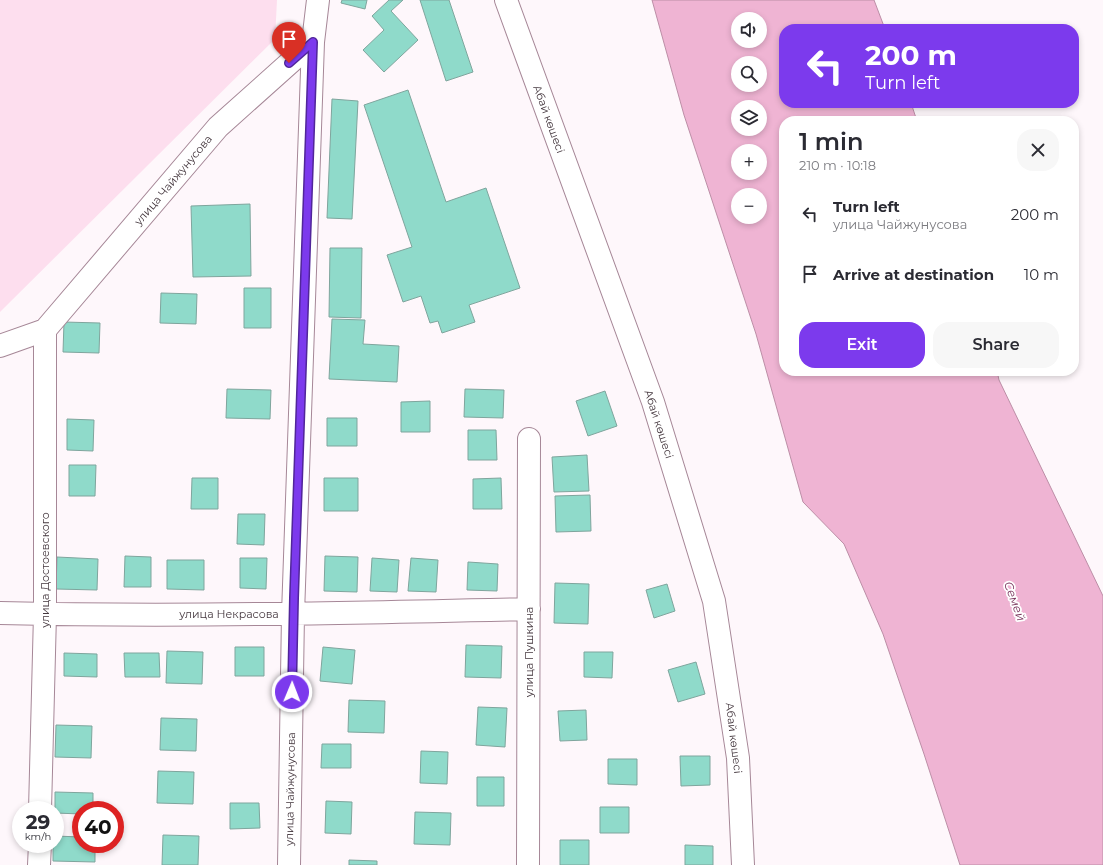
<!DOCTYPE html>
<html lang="en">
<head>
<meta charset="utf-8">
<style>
	:root { --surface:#fff; --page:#f7f7f7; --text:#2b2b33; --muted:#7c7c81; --accent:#7c3aed }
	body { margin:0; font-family:Montserrat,sans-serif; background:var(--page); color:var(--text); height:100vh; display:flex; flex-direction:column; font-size:15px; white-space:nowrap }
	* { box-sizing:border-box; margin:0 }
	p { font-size:13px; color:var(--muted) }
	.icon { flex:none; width:22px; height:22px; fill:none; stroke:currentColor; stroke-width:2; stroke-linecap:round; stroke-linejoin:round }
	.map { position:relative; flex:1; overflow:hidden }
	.panel { position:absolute; left:779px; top:116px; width:300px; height:260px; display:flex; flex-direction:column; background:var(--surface); border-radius:16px; box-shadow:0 2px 6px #0003 }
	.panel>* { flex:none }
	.guide { position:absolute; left:779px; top:24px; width:300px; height:84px; border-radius:16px; box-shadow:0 2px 6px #0003; background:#7c3aed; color:#fff; overflow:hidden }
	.controls { position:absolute; left:731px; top:12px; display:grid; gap:8px }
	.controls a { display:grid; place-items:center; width:36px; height:36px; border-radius:50%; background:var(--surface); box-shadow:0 2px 6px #0003; font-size:20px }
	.speed { position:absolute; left:12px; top:801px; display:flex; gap:8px; font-size:20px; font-weight:700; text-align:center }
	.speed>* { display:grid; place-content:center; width:52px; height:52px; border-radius:50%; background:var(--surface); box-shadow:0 2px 6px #0003; line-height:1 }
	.speed small { font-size:10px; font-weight:400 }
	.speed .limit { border:6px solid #d22; background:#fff; color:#111 }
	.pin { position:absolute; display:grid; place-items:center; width:34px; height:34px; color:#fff; margin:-41px -17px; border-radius:50% 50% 50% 0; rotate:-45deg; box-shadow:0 0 4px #0007 }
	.pin .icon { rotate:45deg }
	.me { position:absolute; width:44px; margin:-22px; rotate:1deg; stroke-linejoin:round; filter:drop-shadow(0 0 3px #0008) }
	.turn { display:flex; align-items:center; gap:14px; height:84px; padding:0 20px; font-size:18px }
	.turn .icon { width:52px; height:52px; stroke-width:2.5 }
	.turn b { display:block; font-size:28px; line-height:34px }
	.round { display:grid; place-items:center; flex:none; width:42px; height:42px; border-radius:16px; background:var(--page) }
	.overview { display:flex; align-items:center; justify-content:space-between; height:68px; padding:0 20px }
	h1 { font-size:24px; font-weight:600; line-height:30px }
	.button { display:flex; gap:8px; margin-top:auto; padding:8px 20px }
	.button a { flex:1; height:46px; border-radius:16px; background:var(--accent); color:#fff; font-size:16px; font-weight:600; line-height:46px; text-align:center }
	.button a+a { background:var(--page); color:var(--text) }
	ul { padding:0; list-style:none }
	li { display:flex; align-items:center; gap:12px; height:60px; padding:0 20px }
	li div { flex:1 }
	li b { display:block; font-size:15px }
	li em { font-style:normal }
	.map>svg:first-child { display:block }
	.green { fill:#fddeee }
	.water { fill:#efb4d3; stroke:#bc8ea6; fill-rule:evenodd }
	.building { fill:#8fdaca; stroke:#7fa59d }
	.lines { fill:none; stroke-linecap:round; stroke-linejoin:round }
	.minor-casing { stroke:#a68797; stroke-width:24 }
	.major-casing { stroke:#a68797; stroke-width:24 }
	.minor { stroke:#fff; stroke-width:22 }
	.major { stroke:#fff; stroke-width:22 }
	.route-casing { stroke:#51269a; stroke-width:10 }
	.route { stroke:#7c3aed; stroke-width:7 }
	.labels { text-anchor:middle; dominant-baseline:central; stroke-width:3.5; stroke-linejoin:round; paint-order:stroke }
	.street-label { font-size:11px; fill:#44373e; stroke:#fff }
	.water-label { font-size:12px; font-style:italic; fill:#78345c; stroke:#fff }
</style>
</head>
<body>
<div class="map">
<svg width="1103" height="865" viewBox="0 0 1103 865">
	<rect width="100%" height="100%" fill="#fef7fb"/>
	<path class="green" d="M0,0h277l-2,39 -275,273z"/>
	<path class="water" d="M652,0h222l11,29h-101v74h127l6,18h-133v250h213l2,9 104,216v269h-143l-36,-111 -41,-120 -39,-90 -41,-42 -47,-168 -72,-219zM738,19h22v22h-22zM738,63h22v22h-22zM738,107h22v22h-22zM738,151h22v22h-22zM738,195h22v22h-22z"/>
	<path class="building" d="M342,0h25l-2,9 -24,-6z
		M389,0h14l-12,11 27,29 -34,32 -21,-22 21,-20 -12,-14z
		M420,0h29l24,72 -27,9z
		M408,90l38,112 40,-14 34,100 -51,17 6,17 -33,11 -4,-12 -8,2 -9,-27 -18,6 -16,-47 25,-8 -48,-142z
		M332,99l26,2 -6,118 -25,-1z
		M250,204l1,72 -58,1 -2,-71z
		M330,248h32l-1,70 -32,-1z
		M244,288h27v40h-27z
		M161,293l36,1 -1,30 -36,-1z
		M332,319l33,1 -2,24 36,2 -2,36 -68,-3z
		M64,322l36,1 -1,30 -36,-1z
		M227,389l44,1 -1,29 -44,-1z
		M465,389l39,1 -1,28 -39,-1z
		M605,391l12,35 -29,10 -12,-35z
		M430,401v31h-29v-30z
		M327,418h30v28h-30z
		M67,419l27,1 -1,31 -26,-1z
		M468,430h28l1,30h-29z
		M587,455l2,36 -35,1 -2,-35z
		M69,465h27l-1,31h-26z
		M192,478h26v31h-27z
		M324,478h34v33h-34z
		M501,478l1,31h-29v-30z
		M590,495l1,36 -35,1 -1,-36z
		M238,514h27l-1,31 -27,-1z
		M125,556l26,1v30h-27z
		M325,556l33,1 -1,35 -33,-1z
		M57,557l41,2 -1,31 -41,-1z
		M240,558h27l-1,31 -26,-1z
		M372,558l27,2 -2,32 -27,-1z
		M411,558l27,2 -2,32 -28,-1z
		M167,560h37v30l-37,-1z
		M468,562l30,2 -1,27 -30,-1z
		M555,583l34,1 -1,40 -34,-1z
		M667,584l8,27 -21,7 -8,-28z
		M466,645l36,1 -1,32 -36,-1z
		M235,647h29v29h-29z
		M323,647l32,3 -3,34 -32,-3z
		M167,651l36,1 -1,32 -36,-1z
		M584,652h29l-1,26 -28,-1z
		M64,653l33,1v23l-33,-1z
		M124,653h35l1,24h-35z
		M696,662l9,32 -27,8 -10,-32z
		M349,700l36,1 -1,32 -36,-1z
		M478,707l29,1 -2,39 -29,-2z
		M586,710l1,30 -27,1 -2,-30z
		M161,718l36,1 -1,32 -36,-1z
		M56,725l36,1 -1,32 -36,-1z
		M322,744h29v24h-30z
		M421,751l27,1 -1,32 -27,-1z
		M680,756h30v29l-29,1z
		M608,759h29v26l-29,-1z
		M158,771l36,1 -1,32 -36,-1z
		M477,777h27v29h-27z
		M55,792l38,1v17h-12v4l-26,-1z
		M326,801l26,1 -1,32 -26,-1z
		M230,803h29l1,25 -30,1z
		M600,807h29v26h-29z
		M415,812l36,1 -1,32 -36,-1z
		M163,835l36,1 -1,29h-36z
		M55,836l26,1v7h14v18l-42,-1v-17h2z
		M560,840h29v25h-29z
		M685,845l28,1v19h-28z
		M349,860l28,1v4h-28z"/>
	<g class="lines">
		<g class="minor-casing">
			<path id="minor" d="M0,346l45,-16 173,-203 95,-85
				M0,613c176,4 353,0 529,-4
				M40,810l5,-196v-284
				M39,865l1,-21
				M289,865l4,-251 20,-572 5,-42
				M528,865l1,-426"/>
		</g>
		<g class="major-casing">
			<path id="major" d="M506,0l147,402 61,199 24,157 5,107"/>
		</g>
		<use href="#minor" class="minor"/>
		<use href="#major" class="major"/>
	</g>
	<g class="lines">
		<g class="route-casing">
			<path id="route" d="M289,63l24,-21 -19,556 -2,94"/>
		</g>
		<use href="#route" class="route"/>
	</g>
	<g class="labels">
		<g class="street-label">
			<text transform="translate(549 119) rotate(70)">Абай көшесі</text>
			<text transform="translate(173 180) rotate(-50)">улица Чайжунусова</text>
			<text transform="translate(659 424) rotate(72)">Абай көшесі</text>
			<text transform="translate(45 570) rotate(-90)">улица Достоевского</text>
			<text x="229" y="614">улица Некрасова</text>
			<text transform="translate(529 652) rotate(-90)">улица Пушкина</text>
			<text transform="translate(734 738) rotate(83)">Абай көшесі</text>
			<text transform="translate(290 789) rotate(-89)">улица Чайжунусова</text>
		</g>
		<g class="water-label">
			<text transform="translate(1015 601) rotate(70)">Семей</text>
		</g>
	</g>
</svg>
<div class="controls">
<a><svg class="icon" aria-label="sound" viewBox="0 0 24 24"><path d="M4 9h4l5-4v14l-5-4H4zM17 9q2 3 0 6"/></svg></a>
<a><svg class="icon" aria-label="search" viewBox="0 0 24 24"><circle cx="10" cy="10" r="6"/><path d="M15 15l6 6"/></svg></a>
<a><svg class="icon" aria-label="layers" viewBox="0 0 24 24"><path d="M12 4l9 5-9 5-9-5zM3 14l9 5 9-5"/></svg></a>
<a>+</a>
<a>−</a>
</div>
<div class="speed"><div>29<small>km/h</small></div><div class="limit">40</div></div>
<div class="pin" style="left:289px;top:63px;background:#d93025"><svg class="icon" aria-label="arrive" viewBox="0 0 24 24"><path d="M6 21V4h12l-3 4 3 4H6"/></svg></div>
<svg class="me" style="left:292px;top:692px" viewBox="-20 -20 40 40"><circle r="17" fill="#7c3aed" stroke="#fff" stroke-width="3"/><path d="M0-11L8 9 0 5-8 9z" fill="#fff"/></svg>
<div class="guide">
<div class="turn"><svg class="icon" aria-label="left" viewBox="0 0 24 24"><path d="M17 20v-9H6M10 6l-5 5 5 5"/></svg><div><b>200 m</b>Turn left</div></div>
</div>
<section class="panel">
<div class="overview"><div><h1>1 min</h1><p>210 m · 10:18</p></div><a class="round"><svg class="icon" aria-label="close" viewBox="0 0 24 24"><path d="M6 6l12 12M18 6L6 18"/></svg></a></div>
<ul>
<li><svg class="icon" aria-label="left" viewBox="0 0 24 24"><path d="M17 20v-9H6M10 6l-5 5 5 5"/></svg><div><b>Turn left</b><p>улица Чайжунусова</p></div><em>200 m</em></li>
<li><svg class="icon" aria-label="arrive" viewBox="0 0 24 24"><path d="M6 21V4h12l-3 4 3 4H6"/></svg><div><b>Arrive at destination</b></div><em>10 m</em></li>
</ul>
<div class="button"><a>Exit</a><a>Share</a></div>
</section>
</div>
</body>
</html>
